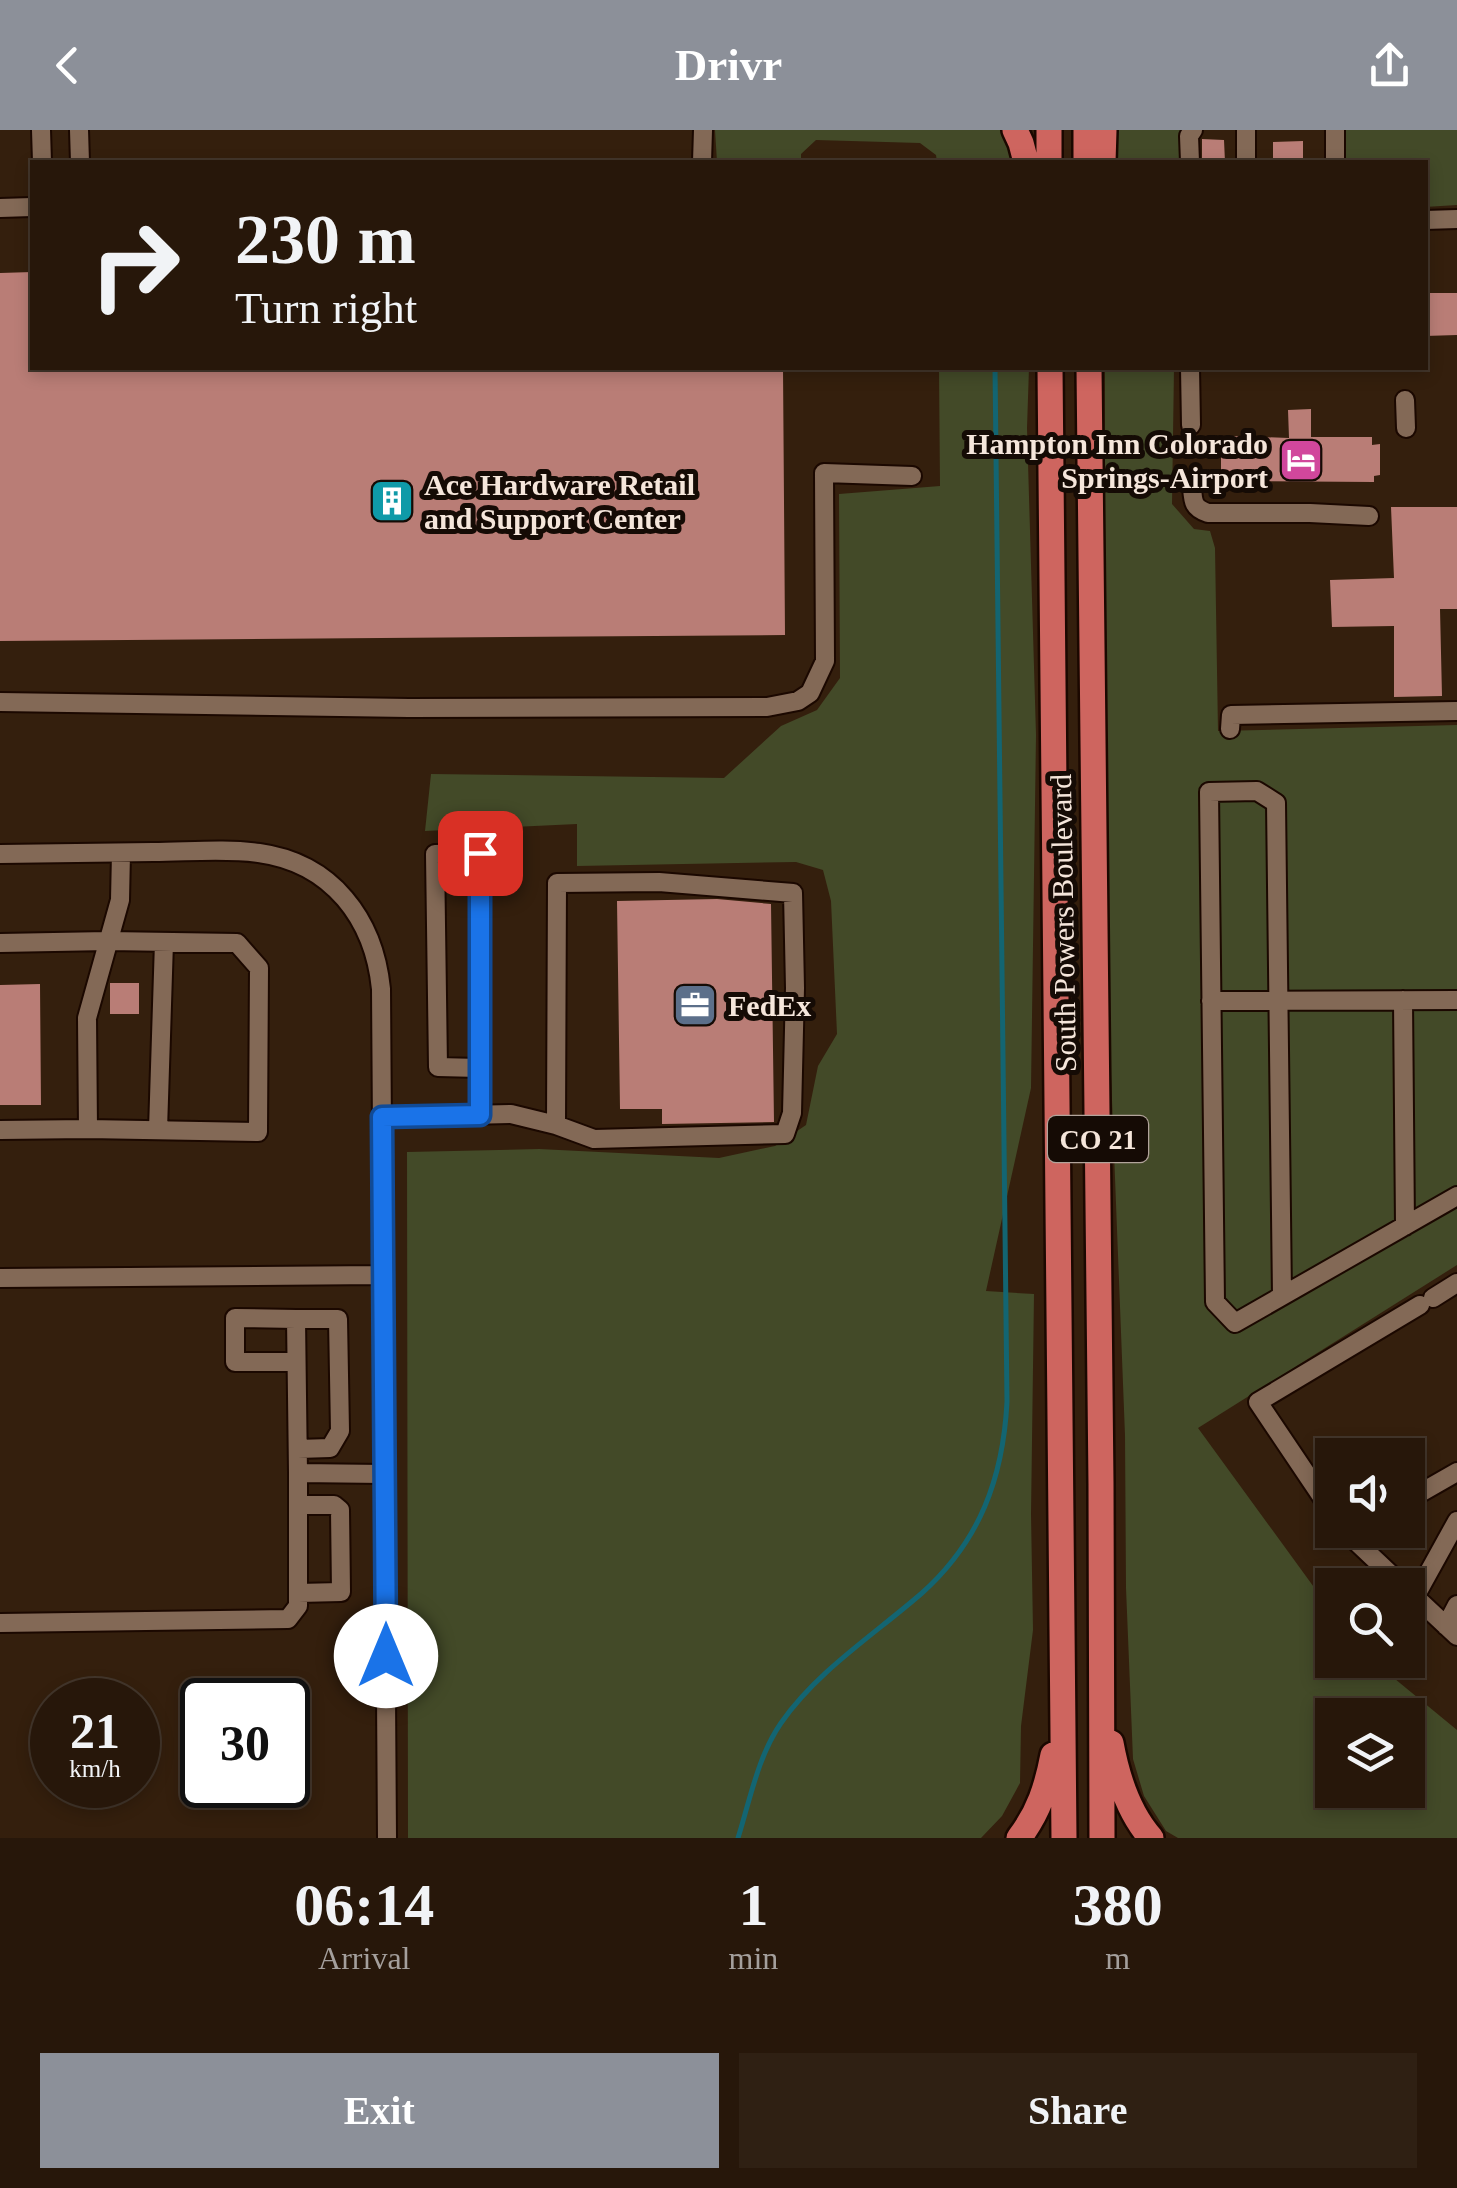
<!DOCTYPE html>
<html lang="en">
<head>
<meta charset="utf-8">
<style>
	:root { --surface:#27170a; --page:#2f2013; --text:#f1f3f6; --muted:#a49f9c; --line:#43362b; --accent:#8c9099 }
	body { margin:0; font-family:"Times New Roman",serif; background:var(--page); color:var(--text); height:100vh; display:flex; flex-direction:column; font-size:38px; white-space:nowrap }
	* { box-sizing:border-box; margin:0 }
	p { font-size:32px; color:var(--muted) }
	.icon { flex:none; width:55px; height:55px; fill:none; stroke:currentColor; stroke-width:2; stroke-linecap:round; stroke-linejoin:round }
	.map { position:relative; height:1708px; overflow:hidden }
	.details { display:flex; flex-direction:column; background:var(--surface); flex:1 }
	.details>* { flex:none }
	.guide { position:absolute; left:30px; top:30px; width:1398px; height:210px; border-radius:0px; box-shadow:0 5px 15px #0003,0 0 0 2px var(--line); background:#27170a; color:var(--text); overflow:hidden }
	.buttons { position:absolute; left:1315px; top:1308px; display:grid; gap:20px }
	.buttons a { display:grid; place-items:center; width:110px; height:110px; border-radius:0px; background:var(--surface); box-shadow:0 5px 15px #0003,0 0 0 2px var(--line); font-size:50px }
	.speed { position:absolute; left:30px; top:1548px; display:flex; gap:20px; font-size:50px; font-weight:700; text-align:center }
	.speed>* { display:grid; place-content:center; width:130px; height:130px; border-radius:50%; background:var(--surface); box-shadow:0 5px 15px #0003,0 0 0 2px var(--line); line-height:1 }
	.speed small { font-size:25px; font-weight:400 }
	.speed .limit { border:5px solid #111; border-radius:15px; background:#fff; color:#111 }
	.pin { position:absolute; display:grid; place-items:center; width:85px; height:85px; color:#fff; margin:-42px; border-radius:20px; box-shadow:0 5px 15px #0006 }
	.me { position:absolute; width:110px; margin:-55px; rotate:0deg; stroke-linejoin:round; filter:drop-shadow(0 0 8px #0008) }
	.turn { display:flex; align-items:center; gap:35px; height:210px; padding:0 40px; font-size:45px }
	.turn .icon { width:130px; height:130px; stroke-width:2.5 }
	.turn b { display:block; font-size:70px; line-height:85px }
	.eta { display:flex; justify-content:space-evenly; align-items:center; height:170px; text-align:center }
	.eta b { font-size:60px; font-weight:800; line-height:70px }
	.cta { display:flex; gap:20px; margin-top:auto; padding:20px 40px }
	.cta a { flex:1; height:115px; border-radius:0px; background:var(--accent); color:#fff; font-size:40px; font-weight:800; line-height:115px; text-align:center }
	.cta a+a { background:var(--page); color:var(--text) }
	header { display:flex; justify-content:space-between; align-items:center; height:130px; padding:0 40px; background:var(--accent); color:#fff; font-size:45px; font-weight:800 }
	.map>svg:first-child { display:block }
	.green { fill:#434a28; fill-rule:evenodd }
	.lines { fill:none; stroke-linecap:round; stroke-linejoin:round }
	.stream { stroke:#136572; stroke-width:5 }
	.building { fill:#b97d76 }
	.minor-casing { stroke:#1b0800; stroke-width:22 }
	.highway-casing { stroke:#1b0800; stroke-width:30 }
	.minor { stroke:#836956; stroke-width:18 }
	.highway { stroke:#ce655f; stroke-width:25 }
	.route-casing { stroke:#114b97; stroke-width:25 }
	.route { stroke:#1a73e8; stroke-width:18 }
	.labels { text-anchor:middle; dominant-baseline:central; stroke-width:10; stroke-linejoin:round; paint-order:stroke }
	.shield { fill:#150b05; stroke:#b2a49b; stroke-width:2.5 }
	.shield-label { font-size:28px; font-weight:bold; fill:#f5e6db }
	.poi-label { font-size:30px; font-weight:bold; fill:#f5e6db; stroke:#150b05; text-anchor:start }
	.street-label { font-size:30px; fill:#f5e6db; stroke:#150b05 }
</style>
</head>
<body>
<header><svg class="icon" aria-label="back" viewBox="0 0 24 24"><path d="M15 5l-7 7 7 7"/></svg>Drivr<svg class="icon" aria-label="share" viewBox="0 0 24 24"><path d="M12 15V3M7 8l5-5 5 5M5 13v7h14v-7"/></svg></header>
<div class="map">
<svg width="1457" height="1708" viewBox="0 0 1457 1708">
	<rect width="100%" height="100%" fill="#341f0d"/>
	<path class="green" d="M715,0h288l12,32h-78l-1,-7 -16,-12 -104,-3 -15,14v8h-84z
		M1111,0h74l-4,32h-73z
		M1346,0h111v75l-32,2v-45h-79z
		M939,238h90l-2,60 9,307 -5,353 -45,203 48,3 -3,220 2,116 -12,96 -1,57 -18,33 -21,22h-573l-1,-686 132,-3 180,9 56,-12 31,-21 12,-59 19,-32 -6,-133 -8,-31 -27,-8 -219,4v-42l-152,7 6,-57 293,4 57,-52 36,-16 23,-32 -1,-184 101,-8z
		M1105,238h69l-2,136 22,25 16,2 5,17 3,183 239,-6v540l-259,163 134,184v48h40l85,70v108h-279l-12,-7 -22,-35 -11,-37 -7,-171 -1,-153 -14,-360 -7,-252zM1332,1585h76v75h-76z"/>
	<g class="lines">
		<path class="stream" d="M738,1708c12,-38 20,-82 43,-115 36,-52 94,-89 141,-130 58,-52 81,-115 85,-191l-12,-1034"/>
	</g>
	<path class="building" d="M1202,9l22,1 1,22h-23z
		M1303,11v21h-30v-20z
		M32,142v96h751l2,267 -785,6v-368z
		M1425,163h32v42l-32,1z
		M1311,279v28h61v8l8,-1v31l-6,1v6l-145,-1 1,-7 -9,1v-30l8,-1v-8l60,2 -1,-28z
		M1391,377h66v102h-17l2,87 -48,1v-71l-62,1 -2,-47 64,-2z
		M717,769l54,5 3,218 -112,2v-15h-42l-3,-208z
		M110,853h29v31h-29z
		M40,854l1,121h-41v-120z"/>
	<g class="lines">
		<g class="minor-casing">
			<path id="minor" d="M41,0l1,32
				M79,0l1,32
				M702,32l1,-32
				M1190,32l-1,-26 4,-6
				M1246,32v-32
				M1335,32v-32
				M0,78l32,-1
				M1425,90l32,-1
				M1190,238l1,57
				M1405,270l1,28
				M1192,357c1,15 1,21 16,26h102l59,3
				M0,572l409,6 358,-1 31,-6 12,-8 15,-32 -1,-188 88,3
				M1230,599l1,-14 226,-4
				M0,724c51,-1 102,-1 153,-2 34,0 72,-4 106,1 73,10 115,66 122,136l6,849
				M0,813l108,-2 129,2 22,25 -1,164 -170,-3
				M1403,870l2,226
				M1211,871l246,-1
				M479,938l-41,-1 -3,-213 45,-1 1,262
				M382,987l129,-3 45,11 38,14 191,-5 7,-21 3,-125 -2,-95 -134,-11 -102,1 -1,242
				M0,1000l88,-1 -1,-111 33,-118 1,-47
				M158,1000l6,-188
				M0,1148l383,-3
				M1282,1166l-6,-493 -19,-12 -48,1 6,510 20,21 222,-127
				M1433,1168l24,-15
				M296,1189h42l2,112 -10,17 -32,1
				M296,1232h-61v-44l61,1 2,154
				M1408,1370l49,-28
				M298,1375h36l6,5 1,82 -43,1
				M1332,1382l-74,-110 162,-97
				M1348,1404l54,51
				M1410,1462l47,44
				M1415,1467l42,-76
				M0,1493l288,-4 10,-13v-133l86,1
				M1446,1496l11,-21"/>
		</g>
		<g class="highway-casing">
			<path id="highway" d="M1015,0l6,13 5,19
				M1049,0v32
				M1086,0v32
				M1103,32l1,-32
				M1050,238l14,1470
				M1089,238l12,1116 1,354
				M1111,1613c6,33 17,69 40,95
				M1019,1708c20,-26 28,-52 34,-83"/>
		</g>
		<use href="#minor" class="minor"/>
		<use href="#highway" class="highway"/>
	</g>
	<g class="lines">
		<g class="route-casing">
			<path id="route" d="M386,1526l-4,-539 98,-2v-262"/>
		</g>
		<use href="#route" class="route"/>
	</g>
	<defs>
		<g id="hotel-square" transform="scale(2.25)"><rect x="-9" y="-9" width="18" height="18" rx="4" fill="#d1479c" stroke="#150b05"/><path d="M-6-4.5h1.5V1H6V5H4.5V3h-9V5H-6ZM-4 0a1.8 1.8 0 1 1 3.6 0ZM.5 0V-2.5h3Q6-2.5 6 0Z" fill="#fff"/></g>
		<g id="building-square" transform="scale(2.25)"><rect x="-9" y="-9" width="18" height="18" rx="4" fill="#0f9aa8" stroke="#150b05"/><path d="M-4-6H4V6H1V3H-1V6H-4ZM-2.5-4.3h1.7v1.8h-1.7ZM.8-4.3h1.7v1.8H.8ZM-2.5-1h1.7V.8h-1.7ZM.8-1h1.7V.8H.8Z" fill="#fff"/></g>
		<g id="office-square" transform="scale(2.25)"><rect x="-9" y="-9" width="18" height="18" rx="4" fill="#5c6f8a" stroke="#150b05"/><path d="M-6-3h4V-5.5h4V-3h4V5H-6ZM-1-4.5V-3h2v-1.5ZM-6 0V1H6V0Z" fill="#fff"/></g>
	</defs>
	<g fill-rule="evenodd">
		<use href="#hotel-square" x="1301" y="330"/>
		<use href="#building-square" x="392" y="371"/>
		<use href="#office-square" x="695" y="875"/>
	</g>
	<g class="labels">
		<rect class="shield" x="1048" y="986" width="100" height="46" rx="8"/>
		<g class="shield-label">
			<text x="1098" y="1009">CO 21</text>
		</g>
		<g class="poi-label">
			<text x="1268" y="313" text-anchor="end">Hampton Inn Colorado<tspan x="1268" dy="34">Springs-Airport</tspan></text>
			<text x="424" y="354">Ace Hardware Retail<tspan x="424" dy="34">and Support Center</tspan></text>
			<text x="728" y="875">FedEx</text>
		</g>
		<g class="street-label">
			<text transform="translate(1063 793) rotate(-91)">South Powers Boulevard</text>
		</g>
	</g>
</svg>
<div class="buttons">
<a><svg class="icon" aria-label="sound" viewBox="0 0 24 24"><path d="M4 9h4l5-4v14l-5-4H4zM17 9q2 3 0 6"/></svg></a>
<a><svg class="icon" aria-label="search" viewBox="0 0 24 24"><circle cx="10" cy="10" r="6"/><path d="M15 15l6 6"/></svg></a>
<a><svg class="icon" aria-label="layers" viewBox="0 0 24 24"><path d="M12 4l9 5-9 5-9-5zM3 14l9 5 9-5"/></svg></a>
</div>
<div class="speed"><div>21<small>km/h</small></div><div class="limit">30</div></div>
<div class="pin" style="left:480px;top:723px;background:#d93025"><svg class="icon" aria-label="arrive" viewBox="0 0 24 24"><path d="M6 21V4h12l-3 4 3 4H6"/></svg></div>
<svg class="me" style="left:386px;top:1526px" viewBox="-20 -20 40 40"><circle r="19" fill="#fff"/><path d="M0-13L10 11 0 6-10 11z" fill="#1a73e8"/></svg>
<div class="guide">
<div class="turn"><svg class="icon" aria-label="right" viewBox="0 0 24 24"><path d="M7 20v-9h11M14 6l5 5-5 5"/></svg><div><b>230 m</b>Turn right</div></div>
</div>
</div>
<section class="details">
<div class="eta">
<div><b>06:14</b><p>Arrival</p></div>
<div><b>1</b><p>min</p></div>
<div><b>380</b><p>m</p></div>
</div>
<div class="cta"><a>Exit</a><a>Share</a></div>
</section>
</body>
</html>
